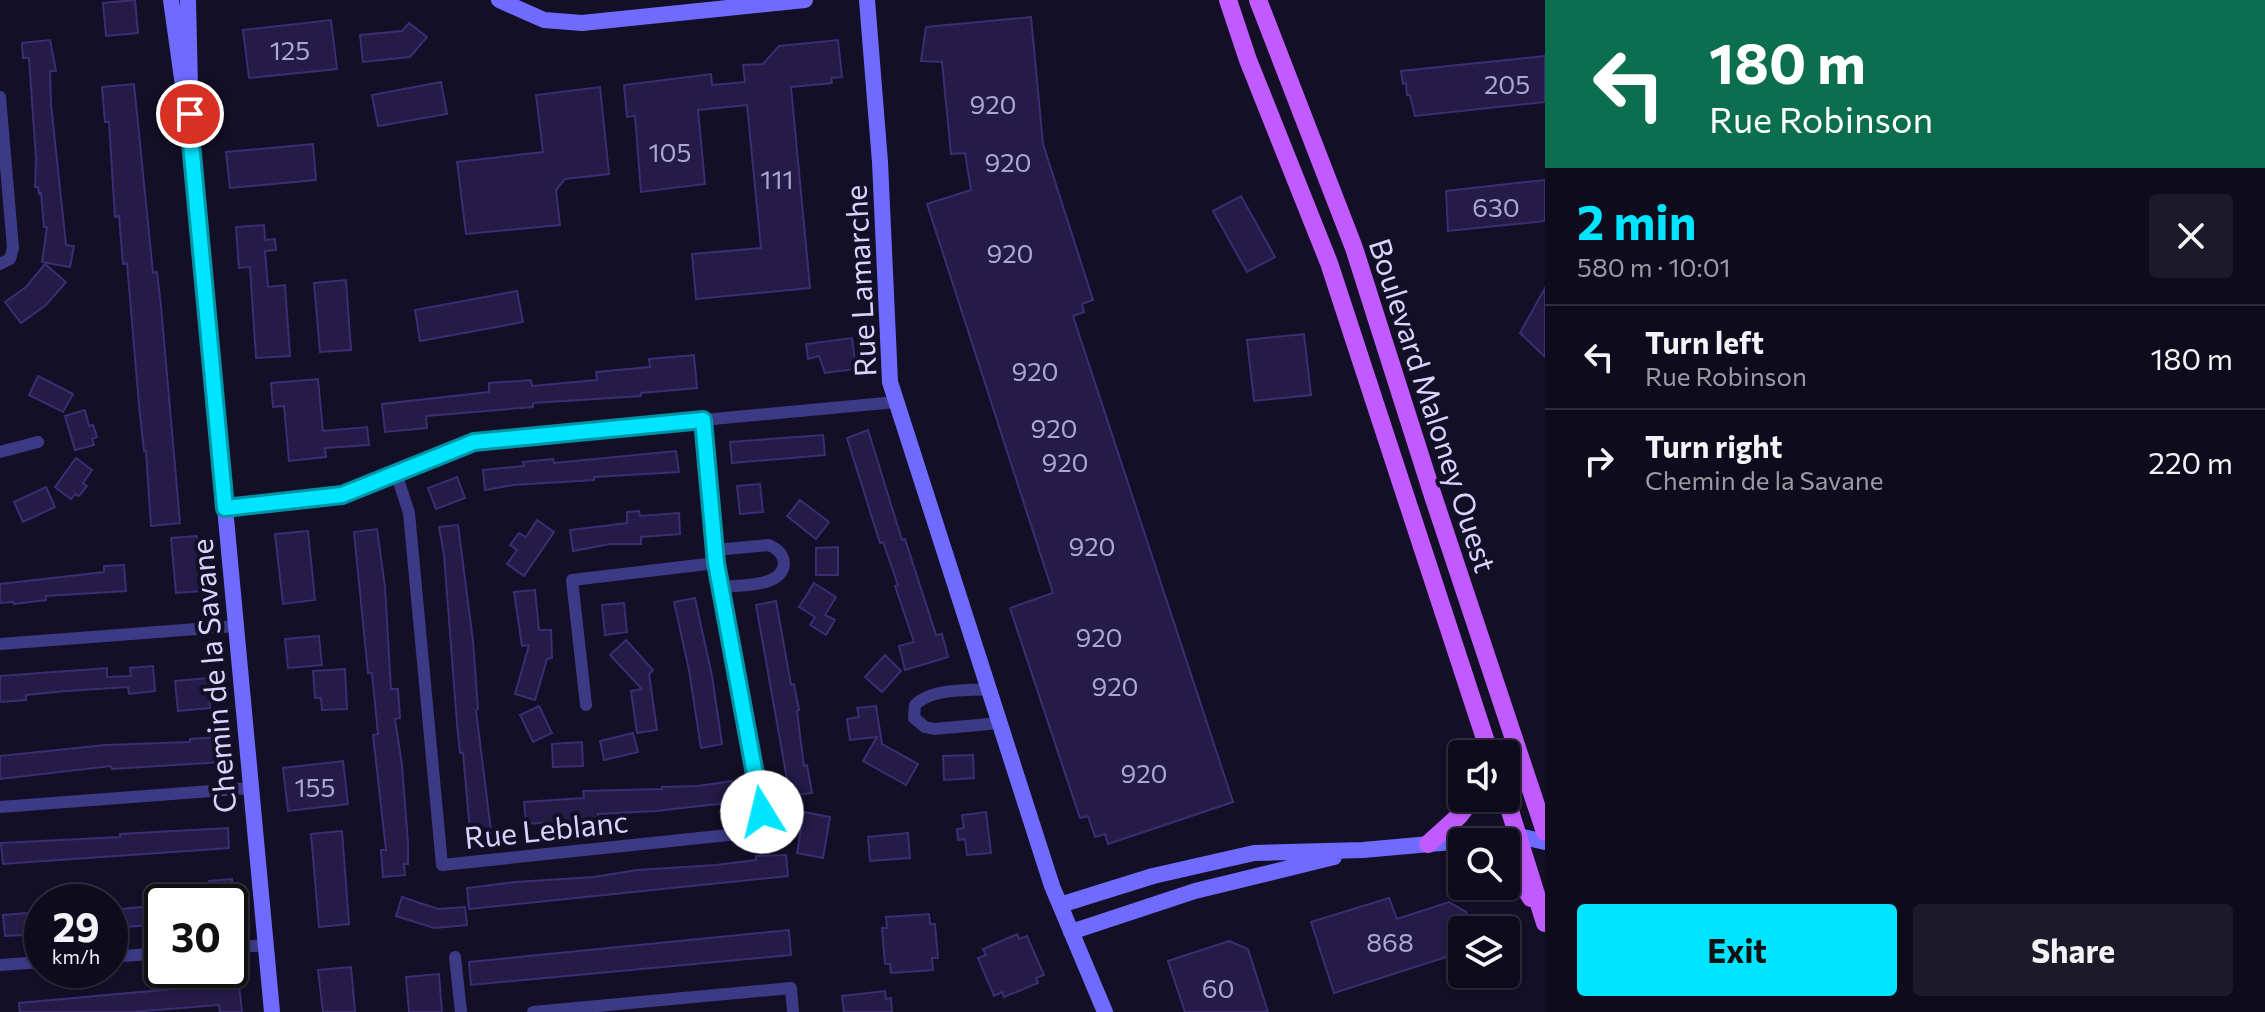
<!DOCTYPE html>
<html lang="en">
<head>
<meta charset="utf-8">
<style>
	:root { --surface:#0e0b1c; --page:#1c1929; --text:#f1f3f6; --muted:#9b9ba3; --line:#2e2b3b; --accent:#00e5ff }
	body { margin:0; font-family:Commissioner,sans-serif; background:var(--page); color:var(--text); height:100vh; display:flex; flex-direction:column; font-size:30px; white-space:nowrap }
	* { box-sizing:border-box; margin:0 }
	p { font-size:26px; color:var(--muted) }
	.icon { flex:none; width:44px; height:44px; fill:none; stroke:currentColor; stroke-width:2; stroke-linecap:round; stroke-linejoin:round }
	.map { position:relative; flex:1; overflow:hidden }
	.drawer { display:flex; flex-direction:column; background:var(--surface); width:720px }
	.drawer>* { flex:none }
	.top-card { background:#0b6e4f; color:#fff; overflow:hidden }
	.controls { position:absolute; left:1448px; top:740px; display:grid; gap:16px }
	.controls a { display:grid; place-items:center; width:72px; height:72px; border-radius:8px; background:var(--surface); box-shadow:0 2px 6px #0004,0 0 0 2px var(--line); font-size:40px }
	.speed { position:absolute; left:24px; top:884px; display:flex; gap:16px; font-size:40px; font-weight:700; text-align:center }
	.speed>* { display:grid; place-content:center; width:104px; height:104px; border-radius:50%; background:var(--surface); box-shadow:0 2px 6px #0004,0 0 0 2px var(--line); line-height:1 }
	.speed small { font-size:20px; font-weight:400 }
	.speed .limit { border:4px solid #111; border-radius:12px; background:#fff; color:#111 }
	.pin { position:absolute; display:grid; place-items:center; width:68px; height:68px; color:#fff; margin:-34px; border:4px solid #fff; border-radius:50%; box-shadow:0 2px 8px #0007 }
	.me { position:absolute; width:88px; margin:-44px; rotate:351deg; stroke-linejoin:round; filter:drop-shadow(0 0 6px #0008) }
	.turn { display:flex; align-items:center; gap:28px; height:168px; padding:0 32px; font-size:36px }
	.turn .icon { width:104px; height:104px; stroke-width:2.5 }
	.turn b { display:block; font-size:56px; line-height:68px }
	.round { display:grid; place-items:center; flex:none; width:84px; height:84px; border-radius:8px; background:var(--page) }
	.headline { display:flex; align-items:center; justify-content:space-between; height:136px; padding:0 32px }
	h1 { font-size:48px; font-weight:700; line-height:60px; color:var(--accent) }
	.cta { display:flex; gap:16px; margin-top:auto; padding:16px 32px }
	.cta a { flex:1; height:92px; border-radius:8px; background:var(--accent); color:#111; font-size:32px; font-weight:700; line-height:92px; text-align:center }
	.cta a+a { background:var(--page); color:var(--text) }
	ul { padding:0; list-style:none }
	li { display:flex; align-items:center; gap:24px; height:104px; padding:0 32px; border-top:2px solid var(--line) }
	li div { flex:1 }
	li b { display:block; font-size:30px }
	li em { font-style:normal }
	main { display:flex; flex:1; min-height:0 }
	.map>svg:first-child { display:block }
	.building { fill:#241b47; stroke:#3b2d73; stroke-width:2 }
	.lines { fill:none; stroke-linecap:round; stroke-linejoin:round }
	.street { stroke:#3d3a85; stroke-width:12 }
	.secondary { stroke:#6f6bff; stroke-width:16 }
	.primary { stroke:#c25bff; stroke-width:18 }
	.route-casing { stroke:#0095a6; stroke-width:20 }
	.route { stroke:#00e5ff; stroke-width:14 }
	.labels { text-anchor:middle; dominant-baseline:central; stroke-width:8; stroke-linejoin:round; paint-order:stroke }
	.number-label { font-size:26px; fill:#aca6d1 }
	.street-label { font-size:30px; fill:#d9d4ff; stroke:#130f26 }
</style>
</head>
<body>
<main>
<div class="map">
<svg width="1545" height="1012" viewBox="0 0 1545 1012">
	<rect width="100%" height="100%" fill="#130f26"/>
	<path class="building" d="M135,0l3,33 -32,3 -3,-33z
		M1031,17l12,127 50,156 -11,4 2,8 -11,4 160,486 -125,42 -3,-10 -10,3 -7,-21 -8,2 -70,-210 43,-15 -126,-389 44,-14 -6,-37 -14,1 -9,-92 -21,-1 5,-34z
		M331,20l6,49 -88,9 -6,-48z
		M409,23l18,14 -17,20 -47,5 -3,-27 42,-4z
		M50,40l6,31h-6l1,33 15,141 8,1 -4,21 -28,-5 5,-35h-3l-3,-34 -2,1 -1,-7h-3l1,-28 -7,-101h-6l-1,-15z
		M838,40l4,37 -11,1 1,5 -41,4 19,201 -114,11 -4,-45 69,-6 -14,-143 -49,5 7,74 -64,8 -6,-76 -8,1 -3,-32 87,-11 1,11 33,-3 -2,-17 20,-1 16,-18z
		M1545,56v46l-130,14 -5,-21h-3l-1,-12 -3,1 -2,-13z
		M441,82l6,32 -69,12 -6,-31z
		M134,84l19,189 4,-1 4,34 19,217 -29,3 -5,-75h-2l-5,-46 -12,-142 -4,1 -4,-48 -4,1 -6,-95h-4l-3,-35z
		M600,87l9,87 -44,5 -9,11 4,35 -94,9 -9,-72 86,-10 -7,-57z
		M313,144l3,36 -86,8 -4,-36z
		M1545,180v41l-97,10 -2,-40z
		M1241,196l34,61 -28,15 -34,-61z
		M264,225l1,15 10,-1 1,11 -11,1 3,36 17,-2 5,71 -34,2 -6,-91 -11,1 -3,-41z
		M45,264l21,18 -20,23 -25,18 -16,-21 21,-15z
		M346,280l5,70 -31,2 -6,-69z
		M1545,288v69l-25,-24z
		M517,291l6,31 -103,19 -5,-31z
		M1304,334l7,61 -57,6 -7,-61z
		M852,338l4,31 -31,4 -6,-17 -11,3 -2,-15z
		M694,355l3,33 -56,5v3l-108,7v4l-107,9 1,12 -42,4 -3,-28 107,-12v-9l42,-3 1,6 65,-6 -1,-8 54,-5 -1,-8z
		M38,376l35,18 -10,18 -34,-17z
		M318,379l5,52 44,-4 2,18 -44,3 1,9 -37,4 -5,-55 -11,1 -2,-24z
		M85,410l4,16 4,-1 4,12 -5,2 2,6 -19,5 -10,-34z
		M868,430l34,110 3,-1 31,96 6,-1 6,23 -43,13 -6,-24 15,-4 -19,-56 3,-1 -15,-43 -3,1 -33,-105z
		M823,435l2,20 -93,8 -2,-21z
		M676,451l3,21 -85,5v3l-81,5 -28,5 -2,-20 41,-4 -1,-4 30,-3 1,4z
		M76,458l16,12 -9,13 4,3 -8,10 -4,-2 -4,5 -16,-12z
		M457,477l8,21 -29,11 -8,-21z
		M760,484l3,28 -23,2 -3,-28z
		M46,487l9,20 -32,15 -9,-20z
		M800,500l29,22 -13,17 -29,-23z
		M639,511l1,5 39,-3 1,21 -39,3v7h-31l-37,7 -3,-21 57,-7v-11z
		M537,520l17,12 -30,44 -17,-12 10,-14 -7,-5 9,-12 7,4z
		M458,525l15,116 5,68 -2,1 15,121 -21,1 -7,-79h-3l-3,-29 -13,-169 -5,-28z
		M377,529l8,58 6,102h7l1,14 1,15 -5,1 7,46 6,78v21h-4l1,11 -22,2 -2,-27h5l-13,-115 5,-1 -6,-61h-4l-14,-141z
		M308,531l7,69 -32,4 -8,-70z
		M197,536l5,55 -26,2 -5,-55z
		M838,547v28h-22v-27z
		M124,565l2,26 -80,5v4l-32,4 -1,-2 -13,1v-19l104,-12v-6z
		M814,583l22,14 -11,18 10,5 -9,15 -16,-10 5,-8 -16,-10z
		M535,590l4,40h12l1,28 -5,1 -12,41 -20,-6 14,-49 -7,1 -8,-54z
		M695,598l17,78 10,68 -21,4 -12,-78 -15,-68z
		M776,601l15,84 3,-1 5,26 -2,1 7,55 3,-1 5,28 -22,3 -34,-191z
		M624,603l3,29 -22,3 -3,-30z
		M319,636l3,29 -34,3 -3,-29z
		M626,640l27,30 -4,4 8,56 -20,3 -6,-42 11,-2 -32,-34z
		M885,655l16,16 -19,21 -17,-15z
		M153,666l2,25 -26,3 -1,-7 -62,4 -40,4v5l-26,2v-26l107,-8v9l24,-1 -1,-8z
		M345,669l2,40 -25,1 -1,-12h-6l-2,-27z
		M208,678l2,30 -32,3 -3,-30z
		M539,706l13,27 -19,9 -13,-27z
		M876,706l6,38 36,20 -12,21 -43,-24 14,-24 -27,3 -3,-21 12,-2 -2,-9z
		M633,733l5,19 -34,8 -4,-19z
		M221,737l1,25 -110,7 -1,-3 -111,13v-23l105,-11 85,-3v-3z
		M582,742l1,24 -30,1 -1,-23z
		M973,755l1,23 -30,2 -1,-24z
		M343,761l5,43 -60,7 -5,-43z
		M732,781l3,21 -79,9 -58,3 1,5 -73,5 -2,-22 60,-4 -1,-7 79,-2v-2l36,-1z
		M804,812l26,5 -7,41 -26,-5z
		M986,812l5,41 -24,2 -2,-16 -7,1 -1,-11 7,-1 -2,-13z
		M228,828l1,20 -226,16 -2,-21 119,-6v-3z
		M342,831l7,93 -30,3 -8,-93z
		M908,833l2,25 -40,3 -2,-24z
		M786,855l2,21 -319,33 -2,-21 48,-6 79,-5 43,-7 79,-5 40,-5v-4z
		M232,879l2,23h-58l-1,-13 35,-2 -1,-6z
		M402,897l36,12 27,-2 2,18 -33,3 -38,-12z
		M1389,898l8,21 52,-17 17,10 7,18h-11v22l-128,41 -23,-71z
		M151,906l2,19 -43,3v-18z
		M41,912l1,22 -37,2 -2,-21z
		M929,914l1,10h5l3,34h-6l1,12 -42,3 -1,-9h-5l-3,-36h5l-1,-11z
		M789,930l2,25 -320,30 -2,-23z
		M1017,934l2,5 8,-3 17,39 -8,3 2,5 -34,14 -2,-5 -8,4 -16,-38 8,-3 -3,-6z
		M1229,941l19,8 20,63h-83l-17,-51z
		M351,967l4,45h-32l-5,-42z
		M439,974l3,38h-33l-3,-35z
		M238,976l4,36h-22l-1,-7 -88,7h-111l-1,-9 198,-18v-7z
		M885,991l1,8 5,-1 1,14h-48l-2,-16z"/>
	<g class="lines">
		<path class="street" d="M0,97l13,151 -3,11 -10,5
			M0,452l38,-10
			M396,473l13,40 33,352 296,-31c16,-4 25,-13 24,-30l-46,-241 -13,-143
			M225,508c38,-3 80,-2 118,-13 50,-15 94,-46 146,-55l407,-38
			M715,550l54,-5c7,3 15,9 15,19 -2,24 -46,21 -63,23
			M0,644l236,-18
			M989,689c-24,2 -57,-1 -74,16l-1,13 11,9 9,2 66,-6
			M586,705l-14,-125 144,-17
			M0,807l251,-19
			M230,948l36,-3
			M110,957l52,-4
			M455,957l6,55
			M0,965l42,-3
			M533,1012l258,-24 2,24"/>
		<path class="secondary" d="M171,0l20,143 81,869
			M188,0l2,86
			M499,0l45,20 38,3 223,-23
			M867,0l13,162 10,220 162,504 53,126
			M1060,905l93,-29 101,-23 109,-3 156,-14 26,6
			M1071,932l124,-41 139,-34"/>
		<path class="primary" d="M1228,0l20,60 81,203 161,491
			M1258,0l96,248 80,251 111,333
			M1506,798l39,125
			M1455,842l7,2
			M1428,844l31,-28 14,-18
			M1506,866l13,13 12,19"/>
	</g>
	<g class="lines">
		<g class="route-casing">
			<path id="route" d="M190,114l1,29 34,365 117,-13 132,-53 229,-22 13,143 46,249"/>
		</g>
		<use href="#route" class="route"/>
	</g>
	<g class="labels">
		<g class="number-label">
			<text x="290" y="49">125</text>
			<text x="1507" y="83">205</text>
			<text x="993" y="103">920</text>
			<text x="670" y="151">105</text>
			<text x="1008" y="161">920</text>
			<text x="777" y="178">111</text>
			<text x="1496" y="206">630</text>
			<text x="1010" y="252">920</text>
			<text x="1035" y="370">920</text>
			<text x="1054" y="427">920</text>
			<text x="1065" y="461">920</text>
			<text x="1092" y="545">920</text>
			<text x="1099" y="636">920</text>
			<text x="1115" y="685">920</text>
			<text x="1144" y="772">920</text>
			<text x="315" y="786">155</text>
			<text x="1390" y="941">868</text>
			<text x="1218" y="987">60</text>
		</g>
		<g class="street-label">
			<text transform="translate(859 281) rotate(-93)">Rue Lamarche</text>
			<text transform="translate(1434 405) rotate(72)">Boulevard Maloney Ouest</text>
			<text transform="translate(212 676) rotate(-95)">Chemin de la Savane</text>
			<text transform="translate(546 828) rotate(-6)">Rue Leblanc</text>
		</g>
	</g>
</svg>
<div class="controls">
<a><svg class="icon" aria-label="sound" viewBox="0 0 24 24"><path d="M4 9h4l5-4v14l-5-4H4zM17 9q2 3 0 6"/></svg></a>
<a><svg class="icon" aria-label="search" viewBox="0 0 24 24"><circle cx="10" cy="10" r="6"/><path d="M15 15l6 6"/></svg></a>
<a><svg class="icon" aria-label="layers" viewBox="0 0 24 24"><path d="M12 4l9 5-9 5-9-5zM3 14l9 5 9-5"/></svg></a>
</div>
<div class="speed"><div>29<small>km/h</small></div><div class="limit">30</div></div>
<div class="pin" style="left:190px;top:114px;background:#d93025"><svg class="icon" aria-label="arrive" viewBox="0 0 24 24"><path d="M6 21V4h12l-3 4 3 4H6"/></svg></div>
<svg class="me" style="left:762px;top:812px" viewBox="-20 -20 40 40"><circle r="19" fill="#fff"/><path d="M0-13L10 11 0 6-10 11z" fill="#00e5ff"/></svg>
</div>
<section class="drawer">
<div class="top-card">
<div class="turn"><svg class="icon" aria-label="left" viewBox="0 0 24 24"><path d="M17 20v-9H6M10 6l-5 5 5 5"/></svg><div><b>180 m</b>Rue Robinson</div></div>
</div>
<div class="headline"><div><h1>2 min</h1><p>580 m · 10:01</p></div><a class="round"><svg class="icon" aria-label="close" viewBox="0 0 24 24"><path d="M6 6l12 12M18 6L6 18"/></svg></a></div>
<ul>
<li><svg class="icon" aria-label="left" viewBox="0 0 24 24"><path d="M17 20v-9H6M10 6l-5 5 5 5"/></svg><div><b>Turn left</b><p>Rue Robinson</p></div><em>180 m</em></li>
<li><svg class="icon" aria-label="right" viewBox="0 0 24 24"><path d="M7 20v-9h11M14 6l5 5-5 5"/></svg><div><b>Turn right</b><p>Chemin de la Savane</p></div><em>220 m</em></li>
</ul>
<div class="cta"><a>Exit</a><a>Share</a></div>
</section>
</main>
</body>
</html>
